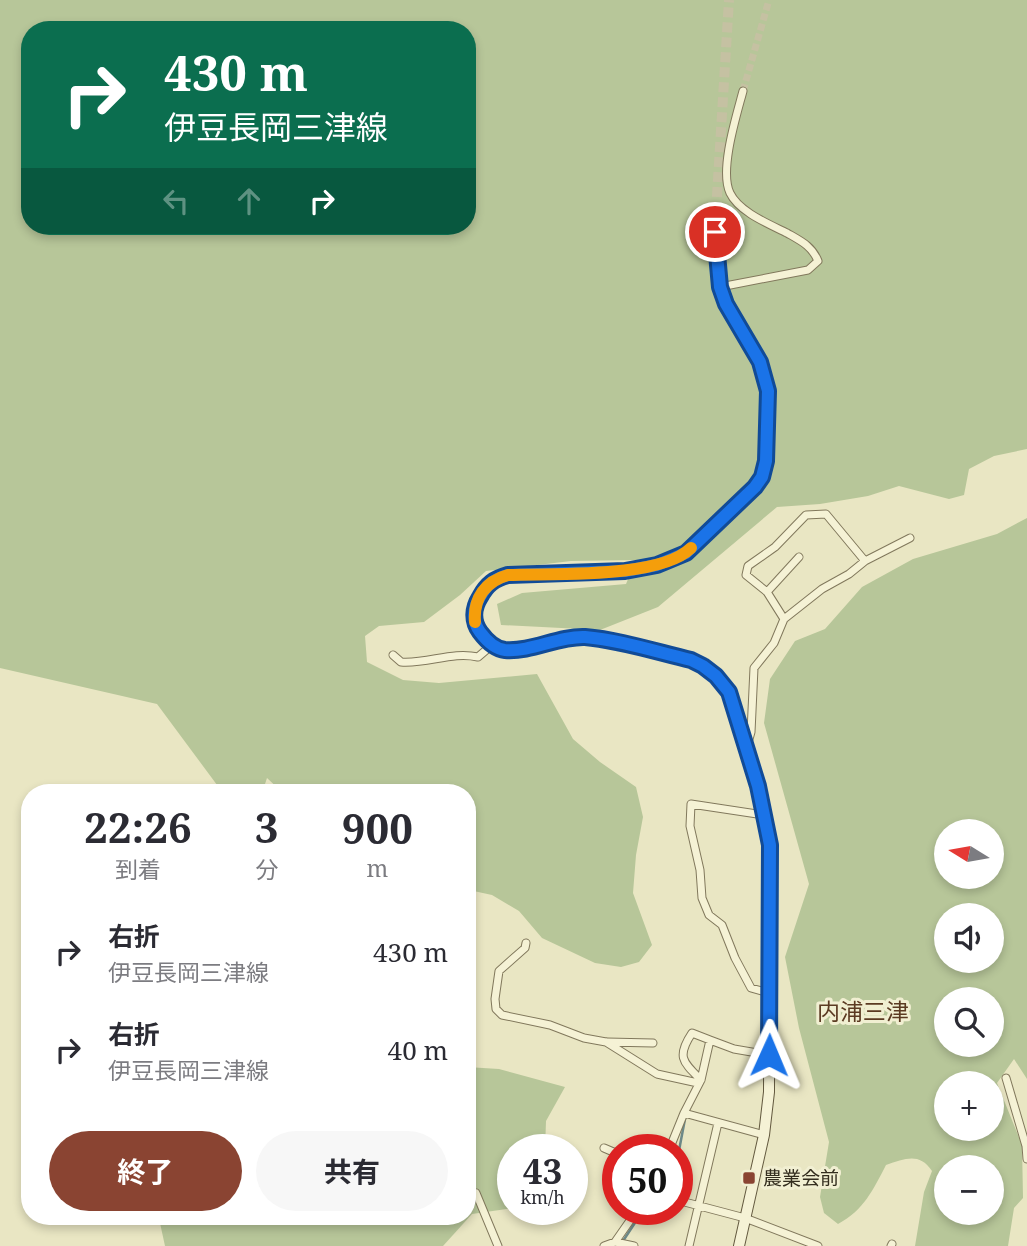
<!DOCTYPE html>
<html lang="ja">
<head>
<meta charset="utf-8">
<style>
	:root { --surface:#fff; --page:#f7f7f7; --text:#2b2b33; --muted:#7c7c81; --accent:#8a4432 }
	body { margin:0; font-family:"Noto Serif","Noto Sans JP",serif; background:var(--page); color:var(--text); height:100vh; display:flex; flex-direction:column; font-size:26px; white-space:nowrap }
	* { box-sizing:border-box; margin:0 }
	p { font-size:23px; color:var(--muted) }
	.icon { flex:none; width:38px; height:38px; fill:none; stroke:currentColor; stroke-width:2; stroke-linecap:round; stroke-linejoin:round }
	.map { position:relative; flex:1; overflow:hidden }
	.details { position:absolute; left:21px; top:784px; width:455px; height:441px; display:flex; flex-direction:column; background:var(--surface); border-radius:28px; box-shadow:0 4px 10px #0003 }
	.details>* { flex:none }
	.hud { position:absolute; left:21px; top:21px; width:455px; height:214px; border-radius:28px; box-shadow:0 4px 10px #0003; background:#0b6e4f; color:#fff; overflow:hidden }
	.needle { width:46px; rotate:281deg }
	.fabs { position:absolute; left:934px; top:819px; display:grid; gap:14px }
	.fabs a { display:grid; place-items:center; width:70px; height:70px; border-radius:50%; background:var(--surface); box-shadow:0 4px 10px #0003; font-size:35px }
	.speed { position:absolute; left:497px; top:1134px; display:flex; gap:14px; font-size:35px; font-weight:700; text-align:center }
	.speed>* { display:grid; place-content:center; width:91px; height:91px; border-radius:50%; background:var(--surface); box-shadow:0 4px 10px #0003; line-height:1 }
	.speed small { font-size:18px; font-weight:400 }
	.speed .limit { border:10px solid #d22; background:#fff; color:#111 }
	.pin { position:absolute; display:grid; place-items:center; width:60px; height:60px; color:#fff; margin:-30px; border:4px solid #fff; border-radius:50%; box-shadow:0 2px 7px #0007 }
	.me { position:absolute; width:77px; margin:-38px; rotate:1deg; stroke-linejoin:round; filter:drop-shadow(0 0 5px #0008) }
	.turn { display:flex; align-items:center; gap:24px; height:147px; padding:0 28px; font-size:32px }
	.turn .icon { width:91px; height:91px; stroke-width:2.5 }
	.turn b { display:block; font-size:49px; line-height:60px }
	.lanes { display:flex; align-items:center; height:66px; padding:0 28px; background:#0003; justify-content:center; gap:35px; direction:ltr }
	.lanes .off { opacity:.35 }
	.eta { display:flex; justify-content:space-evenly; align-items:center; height:119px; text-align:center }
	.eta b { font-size:42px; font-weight:700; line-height:49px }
	.action { display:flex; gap:14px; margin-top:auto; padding:14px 28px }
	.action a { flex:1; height:80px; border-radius:42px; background:var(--accent); color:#fff; font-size:28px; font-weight:700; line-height:80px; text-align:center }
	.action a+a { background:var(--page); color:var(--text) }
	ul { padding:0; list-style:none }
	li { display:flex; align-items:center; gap:21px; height:98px; padding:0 28px }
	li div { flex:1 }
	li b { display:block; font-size:26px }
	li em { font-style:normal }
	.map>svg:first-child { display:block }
	.green { fill:#b7c699; fill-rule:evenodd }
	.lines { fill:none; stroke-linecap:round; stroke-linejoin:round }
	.stream { stroke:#6d8988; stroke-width:2.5 }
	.minor-tunnel { stroke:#c5c1a2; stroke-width:7; stroke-dasharray:7 3.5; stroke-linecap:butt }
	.secondary-tunnel { stroke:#c5c1a2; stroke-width:10; stroke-dasharray:10 5; stroke-linecap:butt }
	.minor-casing { stroke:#81785c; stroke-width:9 }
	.secondary-casing { stroke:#63593f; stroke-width:12 }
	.minor { stroke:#f5f2d5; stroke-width:7 }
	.secondary { stroke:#f5f2d5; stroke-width:10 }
	.route-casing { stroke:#114b97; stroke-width:18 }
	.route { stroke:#1a73e8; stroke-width:12 }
	.slow { stroke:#f59e0b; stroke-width:12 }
	.poi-dot { fill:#8a4432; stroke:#f1efd2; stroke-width:2.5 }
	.labels { text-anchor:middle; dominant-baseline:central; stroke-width:6; stroke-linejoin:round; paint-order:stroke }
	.poi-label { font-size:19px; fill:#332d1e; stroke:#f1efd2; text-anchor:start }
	.quarter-label { font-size:23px; fill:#5b3a22; stroke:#f1efd2 }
</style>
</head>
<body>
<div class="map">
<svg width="1027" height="1246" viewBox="0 0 1027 1246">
	<rect width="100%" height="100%" fill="#e9e6c3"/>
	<path class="green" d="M0,0h1027v449l-33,7 -25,13 -5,26 -15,4 -50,-13 -31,10 -48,8 -43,3 -119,100 -58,23 -99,-5 -4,-21 25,-11 104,-9 10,-24 -65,1 -85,10 -26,24 -36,27 -45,4 -14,10 2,26 36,18 36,3 98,-9 36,65 27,23 36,25 7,30 -7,38 -3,38 19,52 -13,17 -18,5 -26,-4 -53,-25 -23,-27 -27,-16 -23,-5 -2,3v-100h-184l-16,-15 -5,15h-39l-66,-89 -157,-36zM30,30h437v196h-437z
		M1027,518v561l-13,-20 -17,24 25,62 1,53 -9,10 -6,38h-93l9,-54 8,-21c-13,-19 -27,-12 -46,-6 -13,25 -22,45 -48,59l-14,-11 -4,-16 9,-55 -30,-114 -14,-71 24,-73 -45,-161 6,-44 25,-38 30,-12 37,-42 51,-28 84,-25zM947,831h45v46h-45zM947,915h45v46h-45zM947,999h45v46h-45zM947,1083h45v46h-45zM947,1167h45v46h-45z
		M467,1067l32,2 66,18 -19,34 -1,29h-32v58l-41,6 -29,32h-278l-5,-23 -17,-7h324z"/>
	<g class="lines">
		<path class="stream" d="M677,1161l8,-42
			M623,1241l21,-32"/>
		<path class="minor-tunnel" d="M743,91l26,-91"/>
		<path class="secondary-tunnel" d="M716,212l13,-212"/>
		<g class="minor-casing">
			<path id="minor" d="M720,287l88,-17 10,-9c-6,-15 -17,-20 -31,-28 -18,-9 -48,-21 -57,-40 -11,-23 7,-79 13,-102
				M767,592l32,-35
				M784,619l-17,-27 -21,-17 2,-9 27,-19 31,-32 20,-1 39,47
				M393,655l8,7c27,2 51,-11 77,-5l14,-12
				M747,746l4,-14 3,-64 20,-25 10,-24 38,-30 27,-15 16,-13 45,-23
				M764,815l-73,-11 -1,22 10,44 2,28 7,17 13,10 13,33 16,30 18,5
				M526,943l-1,5 -26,23 -4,28 1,10 6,6 48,10 34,13 22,4 51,32 41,9
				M607,1042l46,1
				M1006,1078l20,68 1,13
				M701,1080c-18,-18 -25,-23 -9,-47l18,7
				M684,1113l80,22
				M604,1148l14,6
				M669,1150l15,-37 17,-33 9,-40 24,9 35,6
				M476,1193l22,53
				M677,1200l68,18 73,28
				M615,1242l23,-33
				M604,1246l11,-4 19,4
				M689,1246l29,-123
				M891,1246l1,-2"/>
		</g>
		<g class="secondary-casing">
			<path id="secondary" d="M716,212c-1,25 -3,53 4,76 6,18 17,32 26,48 23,37 22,57 20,99 0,19 0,36 -11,52l-69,66 -29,12 -31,6 -118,4c-14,4 -21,9 -28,21 -6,10 -8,21 -3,31 20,43 73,8 108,11 35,2 72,14 106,22l12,5 13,11 13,16 29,94 12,59 -1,247 -5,43 -25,111"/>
		</g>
		<use href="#minor" class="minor"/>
		<use href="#secondary" class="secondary"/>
	</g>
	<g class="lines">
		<g class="route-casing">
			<path id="route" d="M715,232l5,55 6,17 34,58 8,29 -2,70 -4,16 -7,10 -69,66 -29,12 -32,6 -117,4c-14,4 -21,9 -28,22 -7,11 -8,24 0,35 6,8 15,17 25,18 27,2 53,-14 80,-13 35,3 72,15 106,23l12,6 13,10 13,16 29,94 12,59 -1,210"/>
		</g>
		<use href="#route" class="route"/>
		<path class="slow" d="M475,622c-2,-24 11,-41 33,-47 46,-2 151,4 183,-27"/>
	</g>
	<rect class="poi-dot" x="742" y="1171" width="14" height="14" rx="3.5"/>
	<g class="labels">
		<g class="poi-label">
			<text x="763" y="1178">農業会前</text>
		</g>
		<g class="quarter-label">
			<text x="863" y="1011">内浦三津</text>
		</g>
	</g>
</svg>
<div class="fabs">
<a><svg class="needle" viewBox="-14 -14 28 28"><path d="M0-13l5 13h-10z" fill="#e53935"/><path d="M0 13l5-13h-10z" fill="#7c7c81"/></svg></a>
<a><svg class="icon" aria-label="sound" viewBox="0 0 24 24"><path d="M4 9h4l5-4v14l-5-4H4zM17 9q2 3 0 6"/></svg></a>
<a><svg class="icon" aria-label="search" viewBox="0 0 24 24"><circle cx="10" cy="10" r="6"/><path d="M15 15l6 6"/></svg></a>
<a>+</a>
<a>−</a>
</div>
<div class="speed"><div>43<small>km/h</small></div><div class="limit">50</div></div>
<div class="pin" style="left:715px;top:232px;background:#d93025"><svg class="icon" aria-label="arrive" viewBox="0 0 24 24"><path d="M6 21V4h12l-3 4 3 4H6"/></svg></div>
<svg class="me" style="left:769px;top:1055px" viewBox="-20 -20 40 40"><path d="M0-17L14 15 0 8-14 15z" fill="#1a73e8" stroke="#fff" stroke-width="4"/></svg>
<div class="hud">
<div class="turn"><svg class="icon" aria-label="right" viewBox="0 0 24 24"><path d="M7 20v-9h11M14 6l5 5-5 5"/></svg><div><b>430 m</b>伊豆長岡三津線</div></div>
<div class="lanes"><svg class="icon off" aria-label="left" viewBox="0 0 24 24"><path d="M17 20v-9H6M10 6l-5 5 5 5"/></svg><svg class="icon off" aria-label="ahead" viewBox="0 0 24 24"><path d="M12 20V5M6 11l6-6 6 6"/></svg><svg class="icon" aria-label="right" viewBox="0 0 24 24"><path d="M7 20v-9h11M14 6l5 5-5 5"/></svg></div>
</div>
<section class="details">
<div class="eta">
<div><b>22:26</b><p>到着</p></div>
<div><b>3</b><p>分</p></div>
<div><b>900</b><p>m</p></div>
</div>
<ul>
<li><svg class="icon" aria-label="right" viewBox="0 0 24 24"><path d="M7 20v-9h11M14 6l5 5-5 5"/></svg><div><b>右折</b><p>伊豆長岡三津線</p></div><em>430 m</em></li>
<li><svg class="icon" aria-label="right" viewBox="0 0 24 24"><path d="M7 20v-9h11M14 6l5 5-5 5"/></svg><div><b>右折</b><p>伊豆長岡三津線</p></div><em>40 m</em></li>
</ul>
<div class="action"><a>終了</a><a>共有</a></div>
</section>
</div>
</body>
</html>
